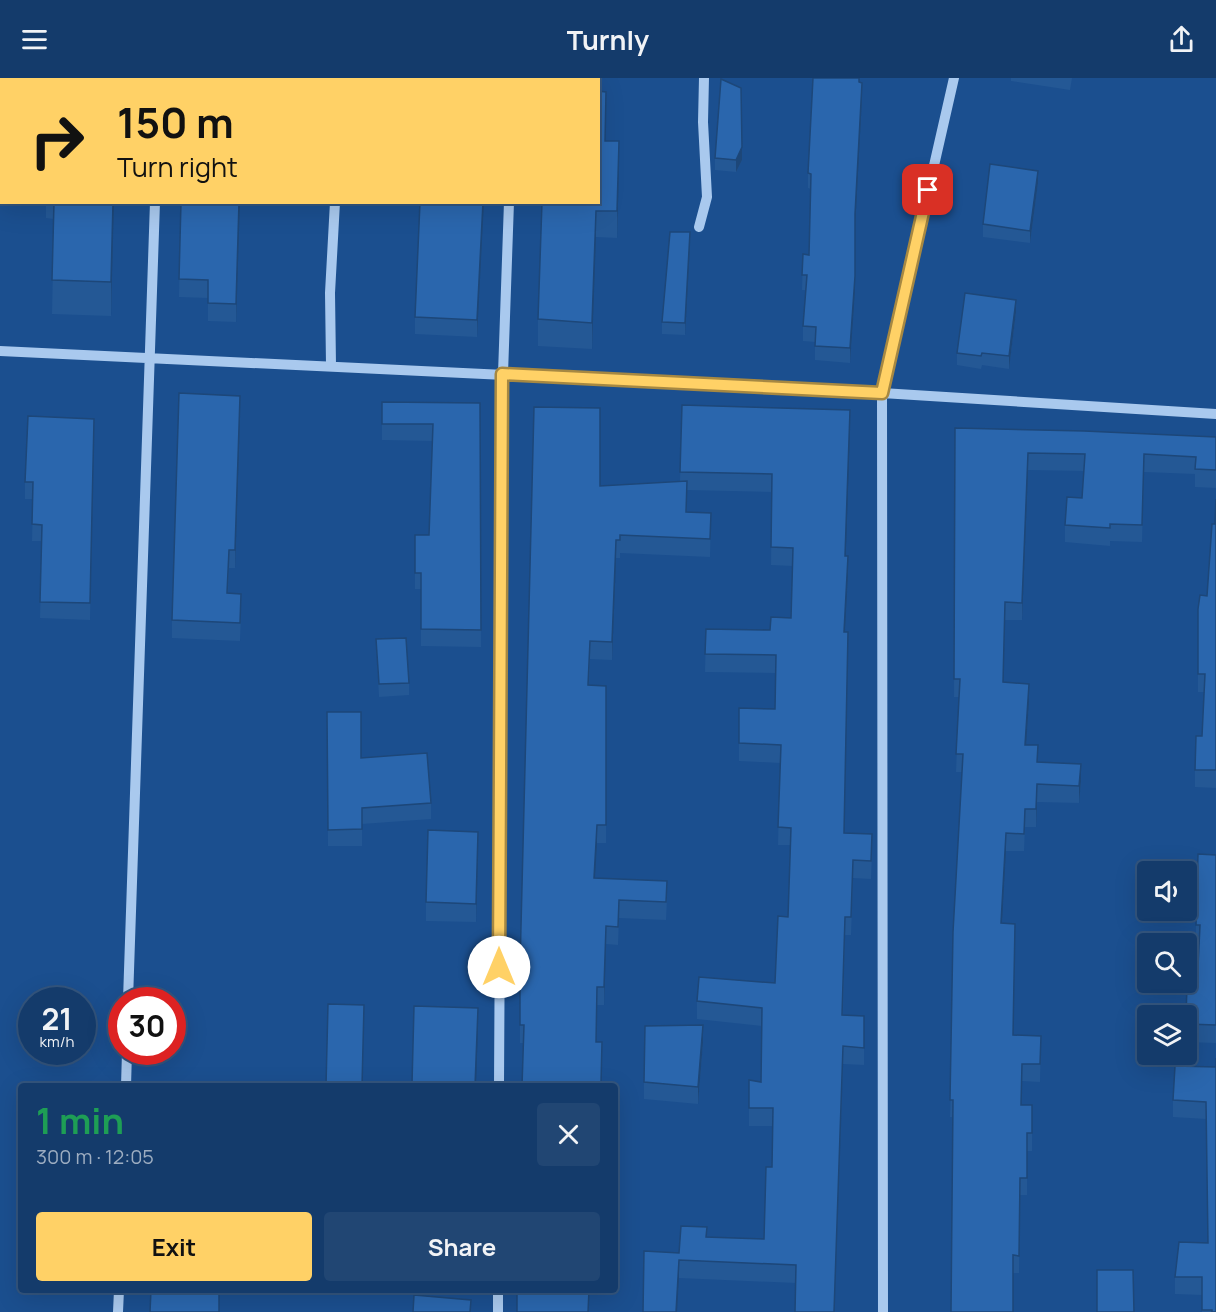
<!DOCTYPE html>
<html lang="en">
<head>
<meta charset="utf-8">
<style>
	:root { --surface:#143b6b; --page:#214673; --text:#f1f3f6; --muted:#9dadc1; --line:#33557e; --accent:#ffd166 }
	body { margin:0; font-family:Manrope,sans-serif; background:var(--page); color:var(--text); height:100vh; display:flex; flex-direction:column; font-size:22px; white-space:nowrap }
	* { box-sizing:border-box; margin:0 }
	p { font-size:20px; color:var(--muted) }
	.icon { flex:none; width:33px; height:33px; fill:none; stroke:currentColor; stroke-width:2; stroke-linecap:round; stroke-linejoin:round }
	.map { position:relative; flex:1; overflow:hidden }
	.side { position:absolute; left:18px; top:1005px; width:600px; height:210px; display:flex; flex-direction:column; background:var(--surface); border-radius:6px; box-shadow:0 6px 24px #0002,0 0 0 2px var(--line) }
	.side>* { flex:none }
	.banner { position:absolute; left:0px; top:0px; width:600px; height:126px; box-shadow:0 6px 24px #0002,0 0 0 2px var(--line); background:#ffd166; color:#111; overflow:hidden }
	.buttons { position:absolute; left:1137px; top:783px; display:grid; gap:12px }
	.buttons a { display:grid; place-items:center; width:60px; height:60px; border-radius:6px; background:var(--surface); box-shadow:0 6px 24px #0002,0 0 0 2px var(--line); font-size:30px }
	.speed { position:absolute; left:18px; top:909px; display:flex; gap:12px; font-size:30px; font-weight:700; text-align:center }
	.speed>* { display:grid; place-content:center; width:78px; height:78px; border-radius:50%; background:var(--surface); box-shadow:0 6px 24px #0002,0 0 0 2px var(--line); line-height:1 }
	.speed small { font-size:15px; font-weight:400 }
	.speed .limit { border:9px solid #d22; background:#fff; color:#111 }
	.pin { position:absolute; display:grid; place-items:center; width:51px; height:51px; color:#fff; margin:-26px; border-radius:12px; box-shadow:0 3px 9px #0006 }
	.me { position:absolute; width:66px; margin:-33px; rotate:0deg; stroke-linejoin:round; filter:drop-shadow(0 0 4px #0008) }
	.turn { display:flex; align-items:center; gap:21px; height:126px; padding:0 18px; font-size:27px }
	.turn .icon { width:78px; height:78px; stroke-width:2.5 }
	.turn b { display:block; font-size:42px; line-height:51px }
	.round { display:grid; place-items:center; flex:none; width:63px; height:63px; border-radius:6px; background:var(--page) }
	.head { display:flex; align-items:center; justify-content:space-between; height:102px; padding:0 18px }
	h1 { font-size:36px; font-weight:700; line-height:45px; color:#1e9e55 }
	.cta { display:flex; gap:12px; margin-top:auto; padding:12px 18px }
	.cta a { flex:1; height:69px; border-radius:6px; background:var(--accent); color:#111; font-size:24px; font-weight:700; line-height:69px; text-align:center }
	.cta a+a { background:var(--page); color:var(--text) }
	header { display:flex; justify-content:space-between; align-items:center; height:78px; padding:0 18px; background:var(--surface); font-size:27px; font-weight:700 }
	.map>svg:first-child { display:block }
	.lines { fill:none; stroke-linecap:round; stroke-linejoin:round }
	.minor { stroke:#a9c9ee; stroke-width:10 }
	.wall { fill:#245895 }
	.shaded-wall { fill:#1d4779 }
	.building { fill:#2a66ad; stroke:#1d4779; stroke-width:1.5 }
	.route-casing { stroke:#a68842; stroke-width:15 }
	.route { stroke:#ffd166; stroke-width:10 }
</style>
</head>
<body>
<header><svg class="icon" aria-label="menu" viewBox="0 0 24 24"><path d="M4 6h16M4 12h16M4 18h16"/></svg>Turnly<svg class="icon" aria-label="share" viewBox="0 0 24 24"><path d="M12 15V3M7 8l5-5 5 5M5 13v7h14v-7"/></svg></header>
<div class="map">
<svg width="1216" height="1234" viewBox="0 0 1216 1234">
	<rect width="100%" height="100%" fill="#1b4f8f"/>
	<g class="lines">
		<path class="minor" d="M158,2v-2
			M336,2v-2
			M514,2v-2
			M699,149l8,-30 -4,-75 1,-44
			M0,273l882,42 334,21
			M331,287l-1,-72 5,-91
			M128,922l27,-798
			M126,1008l1,-34
			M499,1008l4,-712 6,-172
			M118,1234l1,-22
			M498,1234v-22
			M883,1234l-1,-919 72,-315"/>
	</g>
	<path class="wall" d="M1011,0h61l-2,12 -59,-9z
		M859,4l3,15 -7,131v63l-5,72 -35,-3v-18l-12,-1v-15l3,-36h-4l1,-36 6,1 2,-66 -3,-1v-15z
		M606,40l-1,23 14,27 -2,70 -21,-1 -4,112 -54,-3v-27z
		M715,80l27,2 -6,12 -21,-2z
		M1038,105l-8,60 -47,-6v-13z
		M46,124h68l-3,114 -59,-2 2,-95 -8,-1z
		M181,124h59l-4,120 -28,-1v-23l-29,-1z
		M484,124l-7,135 -62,-3v-17z
		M690,166l-5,91 -23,-1v-12z
		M1016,234l-7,57 -27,-4 -1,4 -24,-4v-12z
		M382,324l98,1 1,244 -60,-1v-57h-6v-54h14l3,-94 -50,-1z
		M682,327l168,23 -5,128 3,18 -3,58 -1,201 28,19 -1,27 -18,-1 -2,57h-6l-2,80 21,1v49l-21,-1 -9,248h-39l1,-29 -117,-5 -2,34 2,-59 28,-16 57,2 8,-72 1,-41h-24v-46l12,2 1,-56 -65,-7v-18l78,-18 13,-66 2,-72h-12l2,-82 -41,-2v-53l36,1 1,-36 -71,-1 1,-43 64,1 21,-12 2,-52 -22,-1 1,-73 -85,-2v22l24,1 -1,44 -90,-4v5h-4l-4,102 -22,-1 -1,26 17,1v157h-9l-2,35 72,21 -1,21 -47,-2 -1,27 -12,-1 -2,61h-7l-1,37 6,18 -1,26h-79l2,-43h-4v-77l80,-480 80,-5z
		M240,336l-5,154h-6l-1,25 13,19 -1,29 -68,-3v-18z
		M94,341l-4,201 -50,-2 2,-77h-10l1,-42h-8v-17z
		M955,350l261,9v51l-21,-1v-13l-51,-2 -2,70 -32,-1v5l-45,-4v-17l17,-27 2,-27 -56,-1 -6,150h-17l-2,62 26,19 -3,44 12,17 43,19 -2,22 -42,-1 -1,25h-11l-1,24h-18l-4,72 11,112 28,1 -1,46 -18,-1 -1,24h11v46h-5v44h-7l-1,78h-6l-60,-156h-3l12,-345h-6l3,-75h-5z
		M1216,421v289l-21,-1v-17l7,-34 2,-44h-6v-83l9,-13 8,-72z
		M376,561l33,44v12l-30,2z
		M327,634l34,46 70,45v16l-69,5v22h-34z
		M478,772l-2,72 -50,-1v-19z
		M1216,777v188l-30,-1v-26l11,-29 2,-44h-3v-18z
		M703,964l-5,62 -54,-5v-17z
		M1216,989v245h-14v-17l-27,-1v-17l33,-34 -2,-124 -33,-2v-17z"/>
	<path class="shaded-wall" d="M862,5v14l-7,132v-15z
		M619,63v27l-2,70v-27z
		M742,69v13l-6,12v-12z
		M1038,93v12l-8,60v-12z
		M113,124h1l-3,114v-34z
		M239,124h1l-4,120v-18z
		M483,124h1l-7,135v-17z
		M596,133v26l-4,112v-26z
		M690,154v12l-5,91v-12z
		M855,198v15l-5,72v-15z
		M1016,222v12l-7,57v-13z
		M240,318v18l-5,154v-18z
		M850,332v18l-5,146v-18z
		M1028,375v17l-6,150v-17z
		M616,462v18l-4,102v-18z
		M848,478v18l-4,76v-18z
		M1029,606v17l-4,61v-17z
		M1081,686v17l-2,22v-17z
		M1037,706v18l-1,25v-18z
		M597,747v18l-3,53v-18z
		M478,754v18l-2,72v-18z
		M1006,755v18l-5,90v-18z
		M606,848v18l-2,61v-18z
		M478,930v18l-2,60h-1z
		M703,947v17l-5,62v-17z
		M679,1182v18l-2,34h-1z"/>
	<path class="building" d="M77,0h39v2h-39z
		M184,0h50v2h-50z
		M426,0h57v2h-58z
		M547,0h47v2h-47z
		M813,0h46v4l3,1 -7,131v62l-5,72 -35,-2 1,-19 -13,-1 4,-51h-5l1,-21 6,1 2,-81 -3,-1z
		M721,1l20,9 1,59 -6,13 -21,-2z
		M598,13l8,1 -1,49h14l-2,70h-21l-4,112 -54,-4 4,-117h56z
		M990,86l48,7 -8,60 -47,-7z
		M54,124h59l-2,80 -59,-2z
		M181,124h58l-3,102 -28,-1v-23l-29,-1z
		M420,124h63l-6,118 -62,-3z
		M670,154h20l-5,91 -23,-1z
		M965,215l51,7 -7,56 -27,-3 -1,3 -24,-3z
		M179,315l61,3 -5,154h-6l-2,43 14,1 -1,29 -68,-3z
		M382,324l98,1 1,227 -60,-1v-56h-6v-38h14l4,-111h-51z
		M682,327l168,5 -5,146h3l-4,76h4l-4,201 28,1 -1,27 -18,-1 -2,57h-6l-3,98 22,1v32l-21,-2 -9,266h-39l1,-47 -117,-5 -3,52h-33l1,-61 35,2 2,-27 26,1 -1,10 58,2 2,-72h6l1,-59h-24v-28l12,2 1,-74 -65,-7 2,-24 76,6 3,-67 10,1 3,-89 -13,-1 3,-82 -42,-2v-35l36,1 1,-54 -71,-1 1,-25 64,1 1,-13 20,1 2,-70 -22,-1 1,-73 -92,-2z
		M534,329l66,1v78l87,-5 -1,31 25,1 -1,26 -90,-4v5h-4l-4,102 -22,-1 -2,44 18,1v139h-9l-3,53 73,3 -1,21 -47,-2 -1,27 -12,-1 -2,61h-7l-1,55h6l-1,41 -36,-1v4h-43l2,-61h-4v-59z
		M28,338l66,3 -4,184 -50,-1 2,-77 -10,-1 1,-42h-8z
		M955,350l129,3 132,6v33l-21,-1 1,-12 -52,-3 -2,71 -32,-1v4l-45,-3 2,-28 15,1 3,-44 -57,-1 -6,150 -17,-1 -2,80 26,2 -4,61h13l-1,17 44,2 -2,22 -42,-2 -1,25h-11l-1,25 -18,-1 -5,90 14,1 -2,111 28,1 -1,28h-18l-1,41h11v28h-5v45h-7l-1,78 -6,-1v57h-62l2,-212h-3l3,-168 10,-178h-7l4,-75h-6z
		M1216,421v271h-21l1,-34h6l3,-62h-7v-65l2,-14 7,1 5,-72h3z
		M406,560l3,45 -30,1 -3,-45z
		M327,634h34v46l66,-5 4,50 -69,5v21l-34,1z
		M428,752l50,2 -2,72 -50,-2z
		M1198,776l18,1v170l-30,-1v-8l1,-30 10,1 3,-62h-4z
		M328,926l36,1 -2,81h-36z
		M414,928l64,2 -3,78h-76v-2h13z
		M703,947l-5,62 -54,-5 1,-56z
		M1216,980v254h-4v-2h-10v-33h-27l4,-35 29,1 -2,-141 -33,-2 2,-34 41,1z
		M1097,1192h36l1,42h-37z
		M151,1212h68v22h-69z
		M517,1212h72l-1,22h-71z
		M414,1217l57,5 -1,12h-57z"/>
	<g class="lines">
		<g class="route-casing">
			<path id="route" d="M499,889l3,-593 380,19 46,-203"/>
		</g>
		<use href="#route" class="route"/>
	</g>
</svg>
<div class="buttons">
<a><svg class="icon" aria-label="sound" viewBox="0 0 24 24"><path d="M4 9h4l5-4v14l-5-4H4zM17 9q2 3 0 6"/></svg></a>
<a><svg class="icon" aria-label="search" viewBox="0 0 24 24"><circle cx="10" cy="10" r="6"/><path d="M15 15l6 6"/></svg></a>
<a><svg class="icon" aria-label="layers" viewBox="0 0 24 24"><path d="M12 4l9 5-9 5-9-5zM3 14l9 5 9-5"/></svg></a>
</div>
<div class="speed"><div>21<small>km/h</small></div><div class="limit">30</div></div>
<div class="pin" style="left:928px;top:112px;background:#d93025"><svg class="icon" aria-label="arrive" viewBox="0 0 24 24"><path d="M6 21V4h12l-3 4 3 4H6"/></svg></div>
<svg class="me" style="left:499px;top:889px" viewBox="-20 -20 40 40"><circle r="19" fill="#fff"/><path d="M0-13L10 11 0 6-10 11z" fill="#ffd166"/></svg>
<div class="banner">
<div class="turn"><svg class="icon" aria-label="right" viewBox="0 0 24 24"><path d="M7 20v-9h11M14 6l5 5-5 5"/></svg><div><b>150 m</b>Turn right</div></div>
</div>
<section class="side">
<div class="head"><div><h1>1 min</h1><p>300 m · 12:05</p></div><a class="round"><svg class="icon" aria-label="close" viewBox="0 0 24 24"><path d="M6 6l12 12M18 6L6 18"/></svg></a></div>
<div class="cta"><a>Exit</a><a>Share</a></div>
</section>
</div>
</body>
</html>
